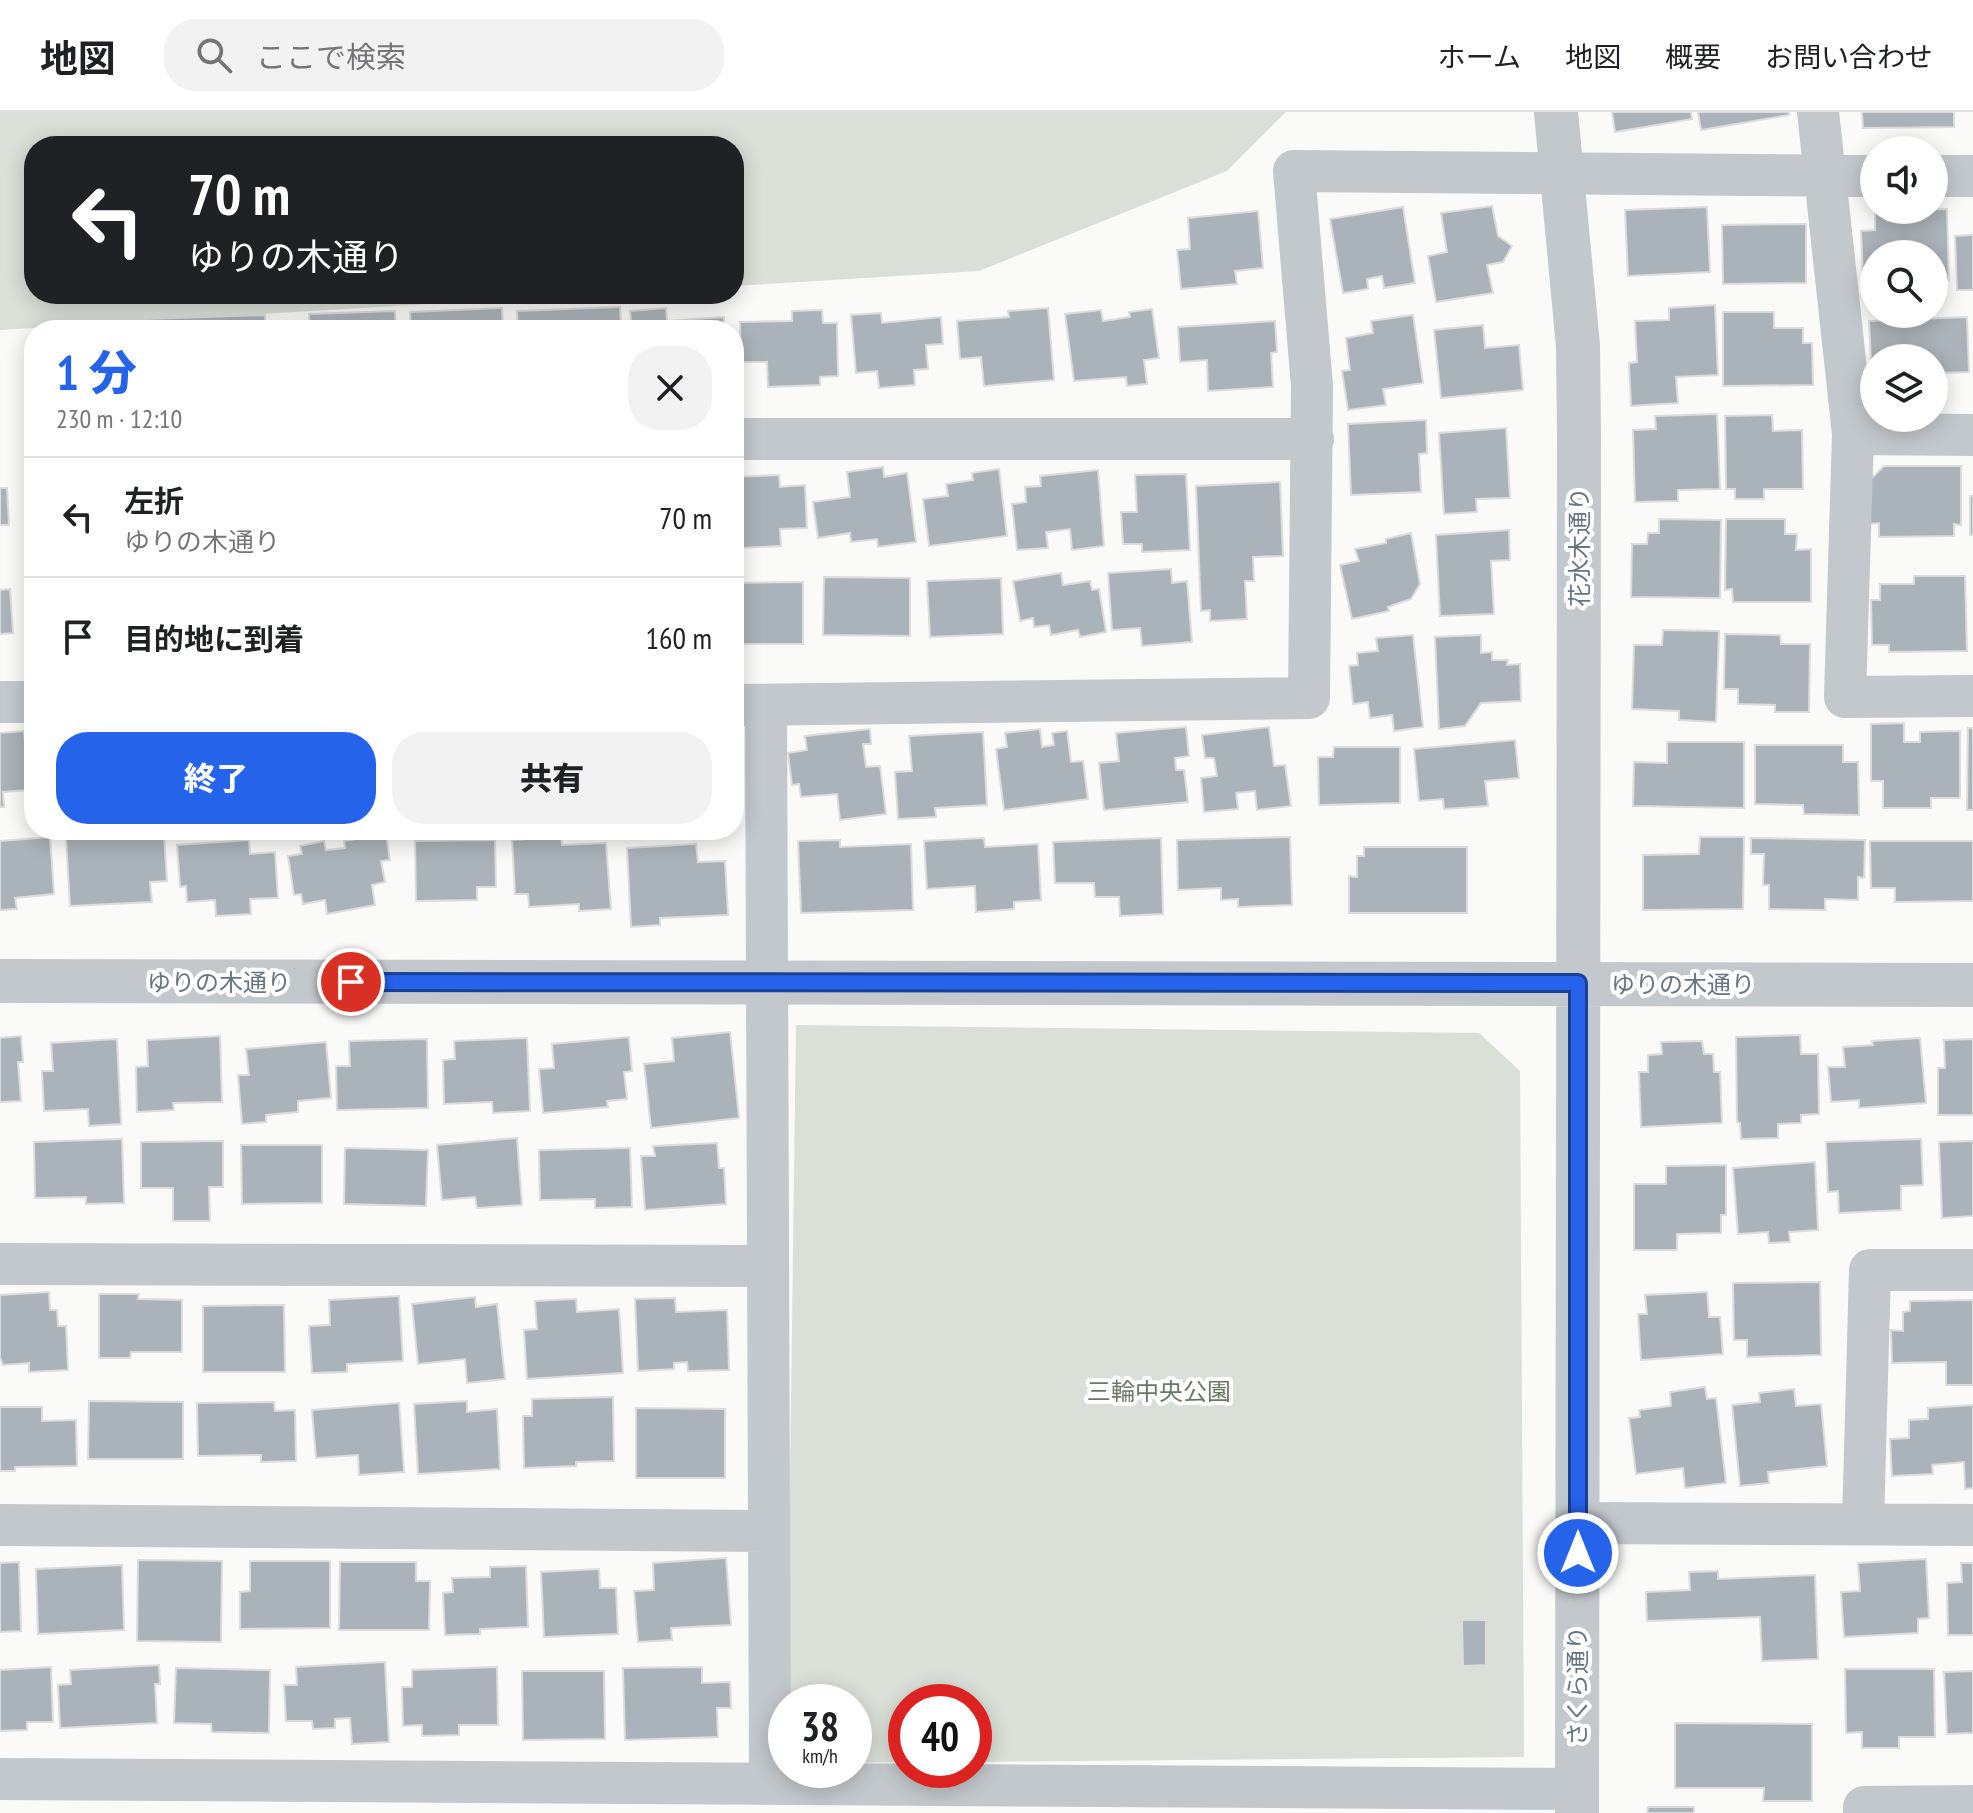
<!DOCTYPE html>
<html lang="ja">
<head>
<meta charset="utf-8">
<style>
	:root { --surface:#fff; --page:#f2f2f2; --text:#202124; --muted:#757577; --line:#e0e0e0; --accent:#2563eb }
	body { margin:0; font-family:"PT Sans Narrow","Noto Sans JP",sans-serif; background:var(--page); color:var(--text); height:100vh; display:flex; flex-direction:column; font-size:30px; white-space:nowrap }
	* { box-sizing:border-box; margin:0 }
	p { font-size:26px; color:var(--muted) }
	.icon { flex:none; width:44px; height:44px; fill:none; stroke:currentColor; stroke-width:2; stroke-linecap:round; stroke-linejoin:round }
	.map { position:relative; flex:1; overflow:hidden }
	.panel { position:absolute; left:24px; top:208px; width:720px; height:520px; display:flex; flex-direction:column; background:var(--surface); border-radius:32px; box-shadow:0 4px 20px #0003 }
	.panel>* { flex:none }
	.banner { position:absolute; left:24px; top:24px; width:720px; height:168px; border-radius:32px; box-shadow:0 4px 20px #0003; background:#202124; color:#fff; overflow:hidden }
	.tools { position:absolute; left:1860px; top:24px; display:grid; gap:16px }
	.tools a { display:grid; place-items:center; width:88px; height:88px; border-radius:50%; background:var(--surface); box-shadow:0 4px 20px #0003; font-size:40px }
	.speed { position:absolute; left:768px; top:1572px; display:flex; gap:16px; font-size:40px; font-weight:700; text-align:center }
	.speed>* { display:grid; place-content:center; width:104px; height:104px; border-radius:50%; background:var(--surface); box-shadow:0 4px 20px #0003; line-height:1 }
	.speed small { font-size:20px; font-weight:400 }
	.speed .limit { border:12px solid #d22; background:#fff; color:#111 }
	.pin { position:absolute; display:grid; place-items:center; width:68px; height:68px; color:#fff; margin:-34px; border:4px solid #fff; border-radius:50%; box-shadow:0 2px 8px #0007 }
	.me { position:absolute; width:88px; margin:-44px; rotate:0deg; stroke-linejoin:round; filter:drop-shadow(0 0 6px #0008) }
	.turn { display:flex; align-items:center; gap:28px; height:168px; padding:0 32px; font-size:36px }
	.turn .icon { width:104px; height:104px; stroke-width:2.5 }
	.turn b { display:block; font-size:56px; line-height:68px }
	.round { display:grid; place-items:center; flex:none; width:84px; height:84px; border-radius:32px; background:var(--page) }
	.overview { display:flex; align-items:center; justify-content:space-between; height:136px; padding:0 32px }
	h1 { font-size:48px; font-weight:800; line-height:60px; color:var(--accent) }
	.primary-button { display:flex; gap:16px; margin-top:auto; padding:16px 32px }
	.primary-button a { flex:1; height:92px; border-radius:32px; background:var(--accent); color:#fff; font-size:32px; font-weight:800; line-height:92px; text-align:center }
	.primary-button a+a { background:var(--page); color:var(--text) }
	ul { padding:0; list-style:none }
	li { display:flex; align-items:center; gap:24px; height:120px; padding:0 32px; border-top:2px solid var(--line) }
	li div { flex:1 }
	li b { display:block; font-size:30px }
	li em { font-style:normal }
	header { display:flex; align-items:center; gap:48px; box-sizing:border-box; height:112px; padding:0 40px; background:var(--surface); border-bottom:2px solid var(--line) }
	header strong { font-size:38px }
	nav { display:flex; gap:44px; margin-inline-start:auto; font-size:28px }
	.search { width:560px; height:72px; background:var(--page); display:flex; align-items:center; gap:20px; box-sizing:border-box; padding:0 28px; border-radius:32px; color:var(--muted); font-size:30px }
	.map>svg:first-child { display:block }
	.green { fill:#dadfd7 }
	.building { fill:#aab3b9; stroke:#dcdcda; stroke-width:2 }
	.lines { fill:none; stroke-linecap:round; stroke-linejoin:round }
	.minor { stroke:#c3c8cc; stroke-width:42 }
	.tertiary { stroke:#c3c8cc; stroke-width:44 }
	.route-casing { stroke:#184099; stroke-width:20 }
	.route { stroke:#2563eb; stroke-width:14 }
	.labels { text-anchor:middle; dominant-baseline:central; stroke-width:8; stroke-linejoin:round; paint-order:stroke }
	.street-label { font-size:24px; fill:#657683; stroke:#fff }
	.park-label { font-size:24px; fill:#687a64; stroke:#fff }
</style>
</head>
<body>
<header>
<strong>地図</strong>
<div class="search"><svg class="icon" aria-label="search" viewBox="0 0 24 24"><circle cx="10" cy="10" r="6"/><path d="M15 15l6 6"/></svg>ここで検索</div>
<nav><a>ホーム</a><a>地図</a><a>概要</a><a>お問い合わせ</a></nav>
</header>
<div class="map">
<svg width="1973" height="1701" viewBox="0 0 1973 1701">
	<rect width="100%" height="100%" fill="#fafaf8"/>
	<path class="green" d="M0,0h1286l-59,59 -248,100 -245,15v-140h-700v148h560l-594,36z
		M796,913l683,8 41,38 4,686 -550,5v-60h-68v60l-52,1v-61h-67z"/>
	<path class="building" d="M1612,0h79l1,7 -77,13z
		M1698,0h91v3l-88,15z
		M1862,0h92v15l-91,1z
		M1492,94l6,30 14,10 -9,16 -16,3 6,28 -57,9 -8,-46 19,-4 -6,-39z
		M1403,95l12,76 -31,5 -2,-12 -15,3 1,10 -25,4 -13,-74z
		M1707,95l3,65 -82,4 -3,-66z
		M1947,97l2,71 -15,1v-27h-60v22h-11l-2,-45 14,-1v-19z
		M1258,99l5,57 -28,3 2,13 -56,5 -4,-39 13,-1 -2,-31z
		M1806,112v59l-83,1 -1,-59z
		M1973,123v55h-16l-2,-54z
		M1715,193l3,70 -42,2 2,26 -47,3 -2,-43 8,-1 -2,-41 34,-1v-12z
		M620,195l1,23h-103l-1,-19z
		M502,196l1,22h-92l-1,-18z
		M666,196l1,13 57,-4v13h-92l-2,-19z
		M1048,196l6,72 -70,6 -3,-29 -21,2 -3,-38 52,-4 -1,-6z
		M1152,197l7,49 -15,2 3,24 -20,2 -1,-9 -52,4 -9,-67 36,-4 2,11 27,-4 -1,-5z
		M822,198l1,13h14l1,53 -18,1v8l-52,2 -1,-25h-26l-1,-40 52,-1v-10z
		M395,199l1,19h-86l-1,-16z
		M1723,200h51v16h29v15h9l1,42 -90,1z
		M881,201l1,10 59,-6 2,27 -17,1 2,24 -14,1 1,15 -36,3 -2,-17 -21,2 -5,-58z
		M265,203l1,15h-119l-1,-11z
		M1413,203l10,68 -40,6 3,16 -38,5 -6,-39 8,-1 -4,-32 27,-5 -2,-12z
		M1967,205l2,55 -24,1 1,13 -12,1v-29h-60l-2,23 -3,-60z
		M1275,209l2,31 -6,1 2,34 -65,4 -1,-31 -27,2 -2,-35z
		M1483,213l2,23 34,-3 4,45 -82,8 -7,-68z
		M1717,302l3,75 -42,1v11l-43,1 -2,-72 23,-1 -1,-13z
		M1772,303l1,16 29,-1 1,59h-39v10h-29v-10h-9l-1,-73z
		M1426,308l1,33 -8,1 2,38 -70,3 -3,-71z
		M1506,316l4,70 -34,1 1,13 -33,2 -5,-81z
		M1884,354h77v59l-7,-1v12l-75,1v-14l-10,1 -1,-42z
		M883,355l1,10 23,-4 9,69 -38,5 -1,-8 -26,3 -1,-9 -32,5 -5,-36 37,-5 -3,-25z
		M999,357l8,67 -78,10 -6,-47 25,-3 -2,-12 27,-4 -1,-7z
		M1098,358l6,76 -32,4 -2,-21 -24,3 2,16 -31,2 -5,-46 14,-2 -1,-15 16,-1 -1,-10z
		M1186,362l4,76 -48,2v-8h-19l-2,-32h16l-2,-37z
		M779,363l1,12 25,-2 2,43 -27,1 1,17 -42,2v-8h-5v-63z
		M1280,370l3,74 -30,1 1,24h-9l2,38 -37,2v-11l-9,1 -5,-125z
		M0,376h7l2,37h-9z
		M1970,384h3v39h-3z
		M1659,407l62,1 -1,78 -89,-1 1,-53h15l1,-11h11z
		M1726,407h59v15h12l-1,16 15,-1v53h-78l-1,-13 -7,1z
		M1509,418l1,30 -19,1 3,53 -54,2 -4,-81z
		M1411,421l9,51 -9,15 -23,8 1,4 -37,8 -12,-54 19,-4 -4,-12 31,-6v-4z
		M1171,457l1,14 15,-2 5,61 -50,4 -2,-18 -28,2 -4,-57z
		M1061,461l2,12 27,-4 2,9 7,-1 7,43 -26,5 -2,-7 -27,5 -2,-10 -15,2 -1,-9 -13,3 -7,-40z
		M1914,464h51l2,75 -78,1v-7h-17l-1,-45h9v-16h34z
		M824,465l86,1v58l-87,-1z
		M1001,466l2,56 -73,3 -3,-56z
		M803,470v62h-69v-61z
		M10,477l3,44 -13,1v-44z
		M1663,518l56,1 -3,91 -37,-2v-9l-47,-2 2,-64h28z
		M1725,522l55,1 1,9h29l-1,68h-34v-7l-37,-1v-15h-14z
		M1413,523l10,92 -29,4 -2,-16 -22,3 -2,-16 -15,2 -4,-38 9,-1 -1,-12 21,-2 -2,-13z
		M1481,523v18l11,-1v8h16l-1,5 13,-1 1,37 -40,2 -16,23 -26,3 -4,-92z
		M1904,611v19h16v-10l40,-1v67h-29v10h-48v-27h-12v-57z
		M1186,615l3,29 -14,2 1,12h8l4,32 -84,8 -5,-47 20,-2 -3,-28z
		M1269,615l5,39 11,-1 6,41 -34,4 -2,-19 -19,2 2,16 -34,3 -3,-34 16,-2 -3,-18h-9l-3,-23z
		M1968,616h5v82h-6z
		M870,617l1,15h-8l3,23 14,-1 6,48 -46,6 -3,-26 -36,3 -2,-13 -7,1 -4,-32 19,-3 -2,-14z
		M1040,617l2,18 12,-2 -2,-12 15,-2 4,31 12,-1 5,38 -84,11 -8,-61 11,-2 -2,-14z
		M24,619l5,59 -26,2 1,15h-4v-74z
		M983,620l4,73 -52,3 1,9 -38,2 -3,-47 17,-1 -3,-35z
		M1515,628l4,38 -34,3 3,25 -44,3 -1,-10 -24,2 -5,-52z
		M1667,630h77v66l-111,-2 1,-44 33,1z
		M1755,633h88v17h15l1,53 -55,-1 -1,-9 -48,-1z
		M1334,635h66v56l-81,2 -1,-48h15z
		M164,722l3,47 -17,1 2,20 -82,4 -4,-67z
		M386,722l4,26 -9,1 4,21 -13,3 3,20 -48,9 -2,-14 -22,4 -2,-10 -7,1 -6,-39 14,-2 -2,-8 24,-5 2,9 19,-2 -1,-7z
		M50,725l4,57 -39,4 2,11 -17,1v-69z
		M561,725l1,8 44,-2 5,66 -32,2v-7l-50,3 -1,-13h-13l-3,-54z
		M1290,725l2,68 -54,2v-8l-17,1v-12l-43,2 -1,-50z
		M1700,725h44l-1,72 -100,1v-55l56,-1z
		M984,726l1,9 53,-3 3,56 -27,2v7l-38,3 -1,-26 -48,3 -3,-48z
		M1161,726l2,76 -43,2 -1,-19h-24l-1,-14h-39l-2,-41z
		M1751,726l114,2 -1,38 -6,-1v23l-33,-1v11l-56,-1v-24h-6l1,-31h-13z
		M249,728l1,14 25,-2 3,46 -28,1 1,15 -35,2 -1,-16 -28,2 -1,-16 -6,1 -3,-42z
		M495,728l1,47h-19v13l-61,1 -1,-60z
		M840,728v7l71,-3 2,66 -112,3 -3,-72z
		M1870,729h103v60l-78,1v-14h-24z
		M696,732l2,18 27,-1 3,54 -68,3v7l-29,2 -4,-79z
		M1364,735h103v66h-118v-37l8,1v-21h7z
		M730,920l9,86 -88,10 -7,-64 30,-3 -2,-23z
		M1800,923l1,19h17l1,60 -18,1v8l-23,1v14l-37,1 -1,-16 -3,-1 -1,-85z
		M21,924l2,26h-5l3,39 -21,1v-64z
		M220,924l2,66 -49,1 1,7 -37,2 -1,-45 12,-1 -1,-26z
		M629,925l3,34 -8,1 3,27 -20,2 1,6 -65,6 -4,-44 15,-1 -2,-24z
		M527,926l3,73 -37,2 -1,-11 -48,2 -1,-44 12,-1 -1,-18z
		M1920,926l6,65 -67,5v-8l-28,2 -3,-35h17l-2,-20 30,-2 -1,-4z
		M117,927l4,85 -32,2 -1,-17 -44,2 -2,-40h11l-2,-28z
		M427,927l1,69 -91,2 -1,-44h14l-1,-25z
		M1973,927v76h-35v-47h7l-1,-28z
		M1702,929l2,13h9l1,18h6l2,51 -81,4 -2,-55h9v-17l14,-1 -1,-12z
		M326,930l5,56 -33,3v11l-32,3v7l-24,2 -4,-49h11l-3,-26z
		M517,1026l5,67 -45,3 -2,-11 -33,3 -5,-55z
		M122,1027l2,64 -38,1v-7l-51,1 -1,-56z
		M1921,1027l2,46 -22,1v24l-62,3 -1,-22 -10,1 -2,-50z
		M223,1029v46h-14l1,34h-37v-33h-32v-46z
		M1973,1029v75l-31,2 -3,-76z
		M717,1031l2,25h5l2,36 -81,6 -4,-54h14l-2,-10z
		M241,1033h81v58l-80,1z
		M345,1036l83,2 -2,56 -82,-2z
		M630,1036l2,59 -37,1v-9l-55,1 -1,-50z
		M1815,1050l3,68 -29,2 1,10 -21,1 -1,-11 -30,2 -5,-66z
		M1726,1053v50h-5v18l-44,1v16h-43v-66h32v-18z
		M1820,1170l1,73 -74,2v-17h-13l-1,-57z
		M49,1180l1,18h7l1,16h8l2,44 -39,2v-9l-26,2 -3,-8v-62z
		M1707,1180l2,25h11l3,37 -82,6 -3,-46h9l-2,-19z
		M99,1182h40l-1,5 44,1v52h-51l-1,6h-31z
		M399,1184l4,65 -56,3v8l-35,1 -3,-47 21,-1 -1,-25z
		M475,1185l1,10 21,-3 8,75 -38,4 -2,-24 -47,5 -6,-60z
		M675,1186l1,14 51,-2 2,60 -41,1 -1,-9 -13,1v6l-36,2 -3,-72z
		M576,1187l1,13 42,-3 4,64 -96,6 -3,-49 13,-1 -2,-28z
		M1973,1188v85h-27v-23l-54,1 -1,-33 12,1v-19l7,-1v-10z
		M284,1193l1,67h-82v-66z
		M1705,1275l2,12 9,-1 10,85 -41,5 -2,-20 -47,6 -7,-56 11,-1 -1,-7 32,-4 -1,-14z
		M1794,1277l2,17 25,-2 6,62 -59,6 1,11 -29,3 -8,-81 28,-3 -1,-9z
		M613,1285l1,64 -38,1v4l-52,2 -1,-52h9v-17z
		M89,1289l94,1v57h-95z
		M467,1289v11l30,-3 3,60 -82,5 -4,-70z
		M274,1290l1,9 20,-1 1,51 -35,1v-7l-63,1 -1,-53z
		M399,1291l5,69 -45,3 -1,-20 -42,3 -4,-48z
		M1973,1293v83l-8,1 -1,-27 -32,3 1,9 -41,2 -2,-37 19,-1v-18l19,-1v-11z
		M0,1295h42v14l34,-1 1,46 -62,1v4h-15z
		M636,1296l89,1v69h-89z
		M726,1446l5,67 -60,3 1,12 -34,2 -4,-51 20,-1 -1,-27z
		M1926,1447l3,59 -11,1v14l-74,4 -3,-45 19,-1 -2,-28z
		M138,1448l84,1 -1,81 -84,-1z
		M250,1449h80v67l-90,1v-37l10,-1z
		M19,1450l2,69 -21,1v-69z
		M340,1450h76v19h14l-1,49h-90z
		M1961,1451h12v72h-25l-1,-52 15,-1z
		M122,1453l2,65 -86,4 -2,-65z
		M526,1454l2,61 -48,2v5l-35,1 -2,-42 10,-1 -1,-14 38,-1v-10z
		M599,1457l1,19h16l2,46 -74,3 -3,-65z
		M1718,1459v8l97,-4 3,84 -56,2 -2,-44 -113,4 -1,-29 44,-2 -1,-18z
		M1462,1508h24v45l-23,1z
		M385,1550l4,80 -37,2 -2,-26 -15,1v9l-22,1 -1,-8h-26l-2,-36h13l-1,-18z
		M159,1553l1,19h-5l2,39 -97,5 -2,-43 13,-1 -1,-14z
		M51,1555l2,55h-26v8l-27,1v-61z
		M497,1555l1,58h-39v10l-37,1v-11l-19,1 -1,-39h10v-17z
		M702,1555v16l28,-1 1,26h-14l1,29 -93,3 -2,-72z
		M176,1556l94,2 -1,63 -57,-1 -1,-8 -37,-1z
		M1845,1557h89l1,68h-36v11h-37v-16l-16,1z
		M522,1559h82l1,68 -82,1z
		M1973,1559v62l-26,1 -3,-62z
		M1675,1611l137,1v77h-49l1,-13h-89z
		M1648,1695h46v6h-47z"/>
	<g class="lines">
		<path class="minor" d="M1818,0l35,322 -8,263 128,-1
			M1934,64h39
			M1853,322l120,1
			M734,327h579
			M0,590h34
			M734,593l575,-7 3,-312 -18,-215 580,5
			M766,593l4,1078
			M0,1152l768,2
			M1578,1411l395,2
			M1863,1412l7,-254h103
			M0,1413l769,6
			M0,1667l1577,10
			M1864,1701v-6l109,-1"/>
		<path class="tertiary" d="M1556,0l22,234 1,88 -2,1379
			M0,869l1973,4"/>
	</g>
	<g class="lines">
		<g class="route-casing">
			<path id="route" d="M351,870l1227,1v570"/>
		</g>
		<use href="#route" class="route"/>
	</g>
	<g class="labels">
		<g class="street-label">
			<text transform="translate(1579 435) rotate(-90)">花水木通り</text>
			<text x="219" y="870">ゆりの木通り</text>
			<text x="1683" y="872">ゆりの木通り</text>
			<text transform="translate(1577 1574) rotate(-90)">さくら通り</text>
		</g>
		<g class="park-label">
			<text x="1159" y="1279">三輪中央公園</text>
		</g>
	</g>
</svg>
<div class="tools">
<a><svg class="icon" aria-label="sound" viewBox="0 0 24 24"><path d="M4 9h4l5-4v14l-5-4H4zM17 9q2 3 0 6"/></svg></a>
<a><svg class="icon" aria-label="search" viewBox="0 0 24 24"><circle cx="10" cy="10" r="6"/><path d="M15 15l6 6"/></svg></a>
<a><svg class="icon" aria-label="layers" viewBox="0 0 24 24"><path d="M12 4l9 5-9 5-9-5zM3 14l9 5 9-5"/></svg></a>
</div>
<div class="speed"><div>38<small>km/h</small></div><div class="limit">40</div></div>
<div class="pin" style="left:351px;top:870px;background:#d93025"><svg class="icon" aria-label="arrive" viewBox="0 0 24 24"><path d="M6 21V4h12l-3 4 3 4H6"/></svg></div>
<svg class="me" style="left:1578px;top:1441px" viewBox="-20 -20 40 40"><circle r="17" fill="#2563eb" stroke="#fff" stroke-width="3"/><path d="M0-11L8 9 0 5-8 9z" fill="#fff"/></svg>
<div class="banner">
<div class="turn"><svg class="icon" aria-label="left" viewBox="0 0 24 24"><path d="M17 20v-9H6M10 6l-5 5 5 5"/></svg><div><b>70 m</b>ゆりの木通り</div></div>
</div>
<section class="panel">
<div class="overview"><div><h1>1 分</h1><p>230 m · 12:10</p></div><a class="round"><svg class="icon" aria-label="close" viewBox="0 0 24 24"><path d="M6 6l12 12M18 6L6 18"/></svg></a></div>
<ul>
<li><svg class="icon" aria-label="left" viewBox="0 0 24 24"><path d="M17 20v-9H6M10 6l-5 5 5 5"/></svg><div><b>左折</b><p>ゆりの木通り</p></div><em>70 m</em></li>
<li><svg class="icon" aria-label="arrive" viewBox="0 0 24 24"><path d="M6 21V4h12l-3 4 3 4H6"/></svg><div><b>目的地に到着</b></div><em>160 m</em></li>
</ul>
<div class="primary-button"><a>終了</a><a>共有</a></div>
</section>
</div>
</body>
</html>
